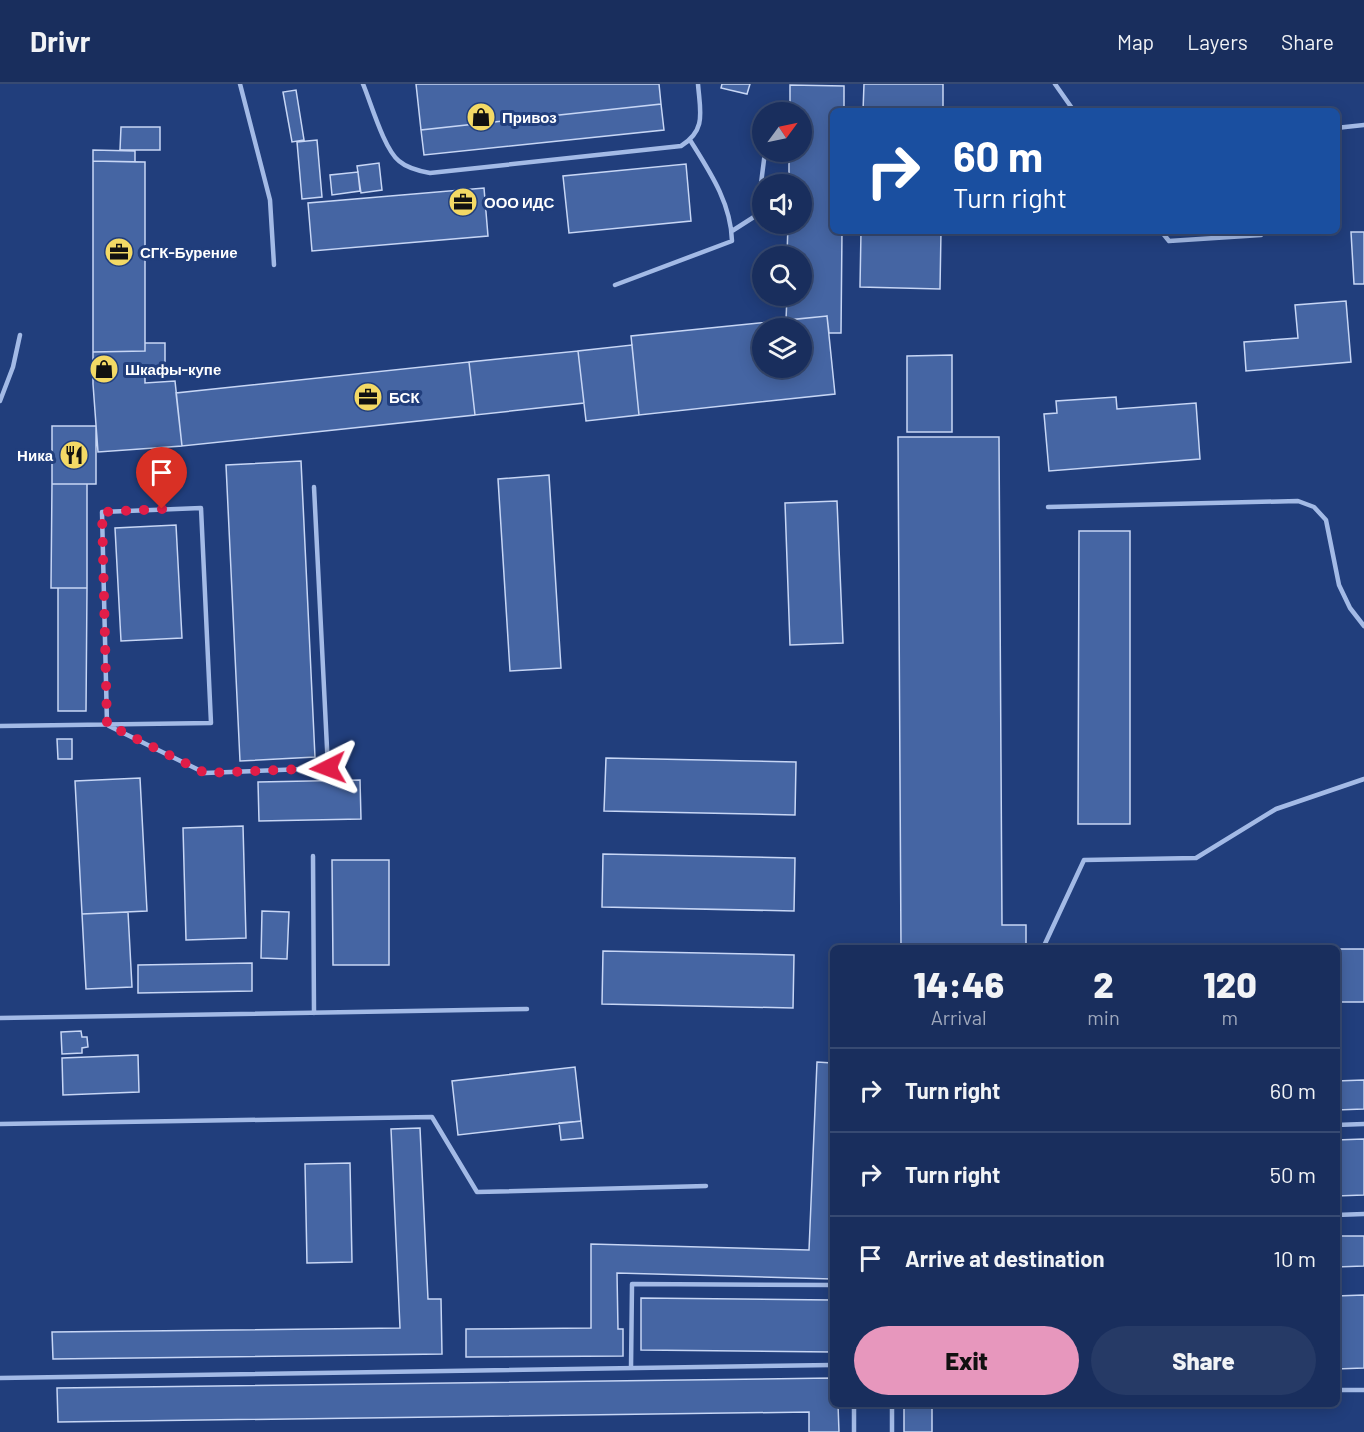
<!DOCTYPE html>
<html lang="en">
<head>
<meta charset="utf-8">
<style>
	:root { --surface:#192e5d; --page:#263a66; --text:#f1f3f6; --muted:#9fa8bc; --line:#374a72; --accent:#e797bd }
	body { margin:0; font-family:Barlow,sans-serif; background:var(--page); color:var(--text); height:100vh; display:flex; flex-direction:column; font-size:22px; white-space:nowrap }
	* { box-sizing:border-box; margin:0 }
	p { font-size:20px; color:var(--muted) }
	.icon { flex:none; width:33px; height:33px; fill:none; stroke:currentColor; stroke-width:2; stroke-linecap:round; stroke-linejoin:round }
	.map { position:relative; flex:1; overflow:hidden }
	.drawer { position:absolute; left:830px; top:861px; width:510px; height:462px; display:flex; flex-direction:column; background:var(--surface); border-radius:9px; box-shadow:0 3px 15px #0003,0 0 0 2px var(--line) }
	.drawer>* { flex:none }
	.top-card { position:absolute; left:830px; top:24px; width:510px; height:126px; border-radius:9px; box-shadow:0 3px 15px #0003,0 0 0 2px var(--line); background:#1a4fa0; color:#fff; overflow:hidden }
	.needle { width:39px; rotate:57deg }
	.controls { position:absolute; left:752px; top:18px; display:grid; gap:12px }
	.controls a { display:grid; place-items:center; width:60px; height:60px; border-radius:50%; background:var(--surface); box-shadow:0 3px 15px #0003,0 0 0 2px var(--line); font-size:30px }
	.pin { position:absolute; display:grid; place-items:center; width:51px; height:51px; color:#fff; margin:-62px -26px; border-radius:50% 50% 50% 0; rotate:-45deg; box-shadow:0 0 6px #0007 }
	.pin .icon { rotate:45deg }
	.me { position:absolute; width:66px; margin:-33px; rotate:267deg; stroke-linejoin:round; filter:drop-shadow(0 0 4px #0008) }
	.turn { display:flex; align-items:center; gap:21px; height:126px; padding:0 24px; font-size:27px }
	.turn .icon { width:78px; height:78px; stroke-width:2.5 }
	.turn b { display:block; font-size:42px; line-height:51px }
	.eta { display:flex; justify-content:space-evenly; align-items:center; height:102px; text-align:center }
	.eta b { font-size:36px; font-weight:800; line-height:42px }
	.cta { display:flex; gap:12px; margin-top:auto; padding:12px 24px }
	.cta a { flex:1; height:69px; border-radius:36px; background:var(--accent); color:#111; font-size:24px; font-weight:800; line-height:69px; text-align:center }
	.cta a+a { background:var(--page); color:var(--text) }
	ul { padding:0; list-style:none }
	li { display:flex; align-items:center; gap:18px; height:84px; padding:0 24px; border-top:2px solid var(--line) }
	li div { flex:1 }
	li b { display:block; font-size:22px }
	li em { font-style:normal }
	header { display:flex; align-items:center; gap:36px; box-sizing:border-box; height:84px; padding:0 30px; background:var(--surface); border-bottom:2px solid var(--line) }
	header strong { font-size:28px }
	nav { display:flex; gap:33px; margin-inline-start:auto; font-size:21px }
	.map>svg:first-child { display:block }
	.building { fill:#4565a3; stroke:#c7d6f5; stroke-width:1.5; fill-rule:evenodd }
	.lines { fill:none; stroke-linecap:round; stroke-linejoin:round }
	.service { stroke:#a3bae6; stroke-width:4.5 }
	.route { stroke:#e11d48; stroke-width:10; stroke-dasharray:0 18 }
	.labels { text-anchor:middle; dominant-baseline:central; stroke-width:6; stroke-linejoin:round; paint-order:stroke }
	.poi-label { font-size:15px; font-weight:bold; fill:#fff; stroke:#213e7c; text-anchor:start }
</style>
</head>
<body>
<header>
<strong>Drivr</strong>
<nav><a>Map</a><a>Layers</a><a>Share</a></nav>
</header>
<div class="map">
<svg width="1364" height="1348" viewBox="0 0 1364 1348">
	<rect width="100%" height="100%" fill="#213e7c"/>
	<path class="building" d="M416,0h243l2,20 -240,26z
		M722,0h28l-3,10 -26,-6z
		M864,0h79v27h-80z
		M790,1l54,1v25h-12v120h10l-1,102h-12l-2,-17 -41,4 1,-24h14v-40h-14l1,-32h13v-40h-12v-32h12v-40h-11z
		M296,6l8,50 -12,2 -9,-50z
		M661,20l3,26 -240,25 -3,-25z
		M121,43h39v23h-40z
		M317,56l5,57 -20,2 -5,-57z
		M93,66l42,1v11l-42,-1z
		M93,77l52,1v189l-52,1z
		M379,79l3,27 -21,3 -4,-27z
		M686,80l5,57 -122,12 -6,-57z
		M358,88l2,19 -28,4 -2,-20z
		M484,104l4,48 -176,15 -4,-48z
		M861,147h80l-1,58 -80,-2z
		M1351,148h13v52h-10z
		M1346,217l5,61 -105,9 -2,-29 54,-4 -3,-33z
		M827,232l8,78 -196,21 -8,-79zM762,244h39v40h-39z
		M145,259h20v24l-20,1v15l30,-2 7,65 -84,6 -5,-68v-32l52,-1z
		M632,261l7,70 -53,6 -8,-70z
		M578,267l6,52 -109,12 -6,-53z
		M952,271v77h-45v-76z
		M469,278l6,53 -293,31 -6,-53z
		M1116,313l1,12 79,-6 4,56 -151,12 -5,-57 13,-1 -1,-12z
		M52,342h44v58h-44z
		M898,353h101l3,488h24v23h-125z
		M301,377l14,296 -75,4 -14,-296z
		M549,391l12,193 -51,3 -12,-192z
		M52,400h35v104h-36z
		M837,417l6,142 -53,2 -5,-142z
		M176,441l6,113 -61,3 -6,-113z
		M1079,447h51v293h-52z
		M58,504h29l-1,123h-28z
		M57,655h15v20h-14z
		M606,674l190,4 -1,53 -191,-4z
		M140,694l7,133 -65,3 -7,-133z
		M360,696l1,39 -102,2 -1,-39z
		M243,742l3,112 -60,2 -3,-112z
		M603,770l192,4 -1,53 -192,-4z
		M332,776h57v105h-56z
		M262,827l27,1 -2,47 -26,-1z
		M128,828l4,75 -46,2 -4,-75z
		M1336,865h28v53h-28z
		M603,867l191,4 -1,53 -191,-4z
		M252,879v28l-114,2v-28z
		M81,947l1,6h5l1,10 -6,1v5l-20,1 -1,-22z
		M138,971l1,37 -76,3 -1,-37z
		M817,978l15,1v216l-215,-6 1,56h5v27l-157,1v-28l125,-1v-84l218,6z
		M575,983l6,54 -123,14 -6,-54z
		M1364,996v29l-28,1v-29z
		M581,1037l2,17 -22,2 -2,-17z
		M420,1044l8,171h13l1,55 -389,5 -1,-27 348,-4 -9,-199z
		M1364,1055v56l-28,1v-56z
		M350,1079l2,99 -45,1 -2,-99z
		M1336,1152h28v30l-28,1z
		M1364,1211v73l-28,1v-73z
		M641,1214l191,2v52l-191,-2z
		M832,1294v26h6l1,28h-30v-20l-751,10 -1,-34z
		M904,1320h28v28h-28z"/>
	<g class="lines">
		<path class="service" d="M240,0l30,116 4,65
			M363,0c8,19 21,65 36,77 8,7 20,10 31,12l251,-27c26,-16 19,-35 17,-62
			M1055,0l19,27
			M770,28l1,-5
			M1336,44l28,-3
			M732,147l25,-16 8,-63
			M1161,147l8,10 92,-6 2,-4
			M615,201l117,-44c-1,-38 -22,-69 -42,-101
			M0,317l13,-34 7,-32
			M1048,423l250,-6 16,6 12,13 13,65 11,23 14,18
			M0,642l211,-3 -10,-215 -99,4 5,212
			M109,642l96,47 123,-5 -14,-281
			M313,772l1,157
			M1043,864l41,-88 112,-2 80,-49 88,-30
			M0,934l527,-9
			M0,1040l432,-7 45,75 229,-6
			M1336,1041l28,-1
			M1336,1131l28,-1
			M631,1284l1,-84 200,1
			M0,1294l832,-13
			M1336,1306h28
			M854,1320v28
			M892,1348v-28"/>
	</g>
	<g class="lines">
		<path class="route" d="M162,425l-60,3 5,212 98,49 123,-5"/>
	</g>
	<defs>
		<g id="shop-disc" transform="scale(1.5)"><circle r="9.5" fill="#f3d965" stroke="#213e7c"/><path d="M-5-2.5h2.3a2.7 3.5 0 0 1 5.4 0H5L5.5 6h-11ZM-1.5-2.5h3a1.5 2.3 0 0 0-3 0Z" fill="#111"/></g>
		<g id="office-disc" transform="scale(1.5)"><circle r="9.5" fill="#f3d965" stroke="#213e7c"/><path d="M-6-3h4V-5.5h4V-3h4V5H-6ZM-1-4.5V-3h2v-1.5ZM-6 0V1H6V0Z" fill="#111"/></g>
		<g id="restaurant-disc" transform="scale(1.5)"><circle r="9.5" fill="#f3d965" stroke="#213e7c"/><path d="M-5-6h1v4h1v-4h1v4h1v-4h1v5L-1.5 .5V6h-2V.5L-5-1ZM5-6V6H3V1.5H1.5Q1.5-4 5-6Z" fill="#111"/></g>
	</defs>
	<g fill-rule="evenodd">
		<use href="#shop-disc" x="481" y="33"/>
		<use href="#office-disc" x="463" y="118"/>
		<use href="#office-disc" x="119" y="168"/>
		<use href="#shop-disc" x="104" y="285"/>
		<use href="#office-disc" x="368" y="313"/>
		<use href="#restaurant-disc" x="74" y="371"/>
	</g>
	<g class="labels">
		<g class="poi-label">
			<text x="502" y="33">Привоз</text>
			<text x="484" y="118">ООО ИДС</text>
			<text x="140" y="168">СГК-Бурение</text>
			<text x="125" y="285">Шкафы-купе</text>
			<text x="389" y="313">БСК</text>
			<text x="53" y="371" text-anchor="end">Ника</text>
		</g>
	</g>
</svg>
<div class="controls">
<a><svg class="needle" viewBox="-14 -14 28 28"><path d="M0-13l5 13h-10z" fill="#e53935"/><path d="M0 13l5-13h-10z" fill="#9fa8bc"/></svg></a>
<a><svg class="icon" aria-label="sound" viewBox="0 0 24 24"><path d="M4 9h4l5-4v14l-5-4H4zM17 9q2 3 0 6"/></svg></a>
<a><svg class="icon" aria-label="search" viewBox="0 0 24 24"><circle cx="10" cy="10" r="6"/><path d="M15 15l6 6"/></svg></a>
<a><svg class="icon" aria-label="layers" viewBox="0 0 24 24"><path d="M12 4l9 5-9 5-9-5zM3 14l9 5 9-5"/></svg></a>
</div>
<div class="pin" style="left:162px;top:425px;background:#d93025"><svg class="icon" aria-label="arrive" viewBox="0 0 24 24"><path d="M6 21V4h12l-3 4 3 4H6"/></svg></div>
<svg class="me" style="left:328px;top:684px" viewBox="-20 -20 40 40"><path d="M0-17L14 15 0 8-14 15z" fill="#e11d48" stroke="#fff" stroke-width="4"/></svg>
<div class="top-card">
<div class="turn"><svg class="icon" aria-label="right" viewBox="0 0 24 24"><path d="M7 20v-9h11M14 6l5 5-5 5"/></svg><div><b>60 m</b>Turn right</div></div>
</div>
<section class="drawer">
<div class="eta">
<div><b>14:46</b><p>Arrival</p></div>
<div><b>2</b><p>min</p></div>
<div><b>120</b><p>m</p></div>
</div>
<ul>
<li><svg class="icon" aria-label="right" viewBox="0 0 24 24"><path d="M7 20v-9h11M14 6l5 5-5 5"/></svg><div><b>Turn right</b></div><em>60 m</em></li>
<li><svg class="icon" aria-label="right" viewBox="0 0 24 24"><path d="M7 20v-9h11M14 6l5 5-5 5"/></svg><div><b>Turn right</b></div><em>50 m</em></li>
<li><svg class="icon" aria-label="arrive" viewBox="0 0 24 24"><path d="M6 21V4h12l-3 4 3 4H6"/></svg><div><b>Arrive at destination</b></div><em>10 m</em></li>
</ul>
<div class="cta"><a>Exit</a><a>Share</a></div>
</section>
</div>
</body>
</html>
